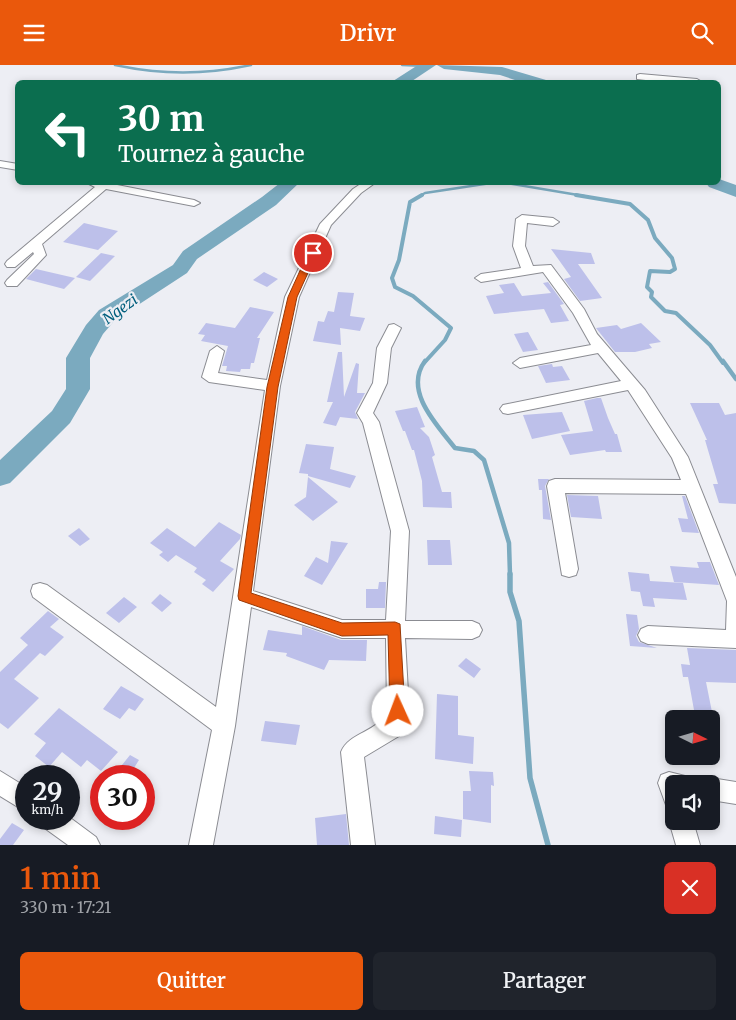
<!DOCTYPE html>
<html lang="fr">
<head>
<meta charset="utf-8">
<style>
	:root { --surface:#171b24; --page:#20242c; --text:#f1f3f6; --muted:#9ea1a6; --accent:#ea580c }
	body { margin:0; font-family:Merriweather,serif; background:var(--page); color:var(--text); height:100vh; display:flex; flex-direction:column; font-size:19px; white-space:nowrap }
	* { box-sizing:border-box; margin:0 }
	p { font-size:16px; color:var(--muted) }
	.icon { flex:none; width:28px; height:28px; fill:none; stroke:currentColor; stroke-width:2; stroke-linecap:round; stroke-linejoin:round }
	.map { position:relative; height:780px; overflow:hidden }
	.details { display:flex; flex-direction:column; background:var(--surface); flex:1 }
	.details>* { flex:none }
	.guide { position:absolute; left:15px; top:15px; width:706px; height:105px; border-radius:8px; box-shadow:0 2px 8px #0003; background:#0b6e4f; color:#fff; overflow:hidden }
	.needle { width:32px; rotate:95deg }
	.fabs { position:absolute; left:665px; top:645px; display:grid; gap:10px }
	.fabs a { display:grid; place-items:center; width:55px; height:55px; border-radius:8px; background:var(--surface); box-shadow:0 2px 8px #0003; font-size:25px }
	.speed { position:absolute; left:15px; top:700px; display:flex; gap:10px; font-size:25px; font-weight:700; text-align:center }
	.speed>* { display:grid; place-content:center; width:65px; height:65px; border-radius:50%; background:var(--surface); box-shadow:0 2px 8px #0003; line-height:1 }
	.speed small { font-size:12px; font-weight:400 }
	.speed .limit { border:8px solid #d22; background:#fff; color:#111 }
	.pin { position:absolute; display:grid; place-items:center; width:42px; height:42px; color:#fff; margin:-21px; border:2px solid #fff; border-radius:50%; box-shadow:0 1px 5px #0007 }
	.me { position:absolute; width:55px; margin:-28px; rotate:358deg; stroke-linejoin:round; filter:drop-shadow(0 0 4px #0008) }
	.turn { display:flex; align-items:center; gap:18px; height:105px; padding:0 20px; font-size:22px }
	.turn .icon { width:65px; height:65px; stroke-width:2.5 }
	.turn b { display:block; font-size:35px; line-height:42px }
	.round { display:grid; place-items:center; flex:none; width:52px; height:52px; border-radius:8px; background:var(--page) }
	.summary { display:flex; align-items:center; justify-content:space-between; height:85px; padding:0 20px }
	h1 { font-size:30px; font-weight:600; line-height:38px; color:var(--accent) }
	.primary-button { display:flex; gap:10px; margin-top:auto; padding:10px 20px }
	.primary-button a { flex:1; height:58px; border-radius:8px; background:var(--accent); color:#fff; font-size:20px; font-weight:600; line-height:58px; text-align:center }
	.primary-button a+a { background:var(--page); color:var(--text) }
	header { display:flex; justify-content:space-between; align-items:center; height:65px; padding:0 20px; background:var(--accent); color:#fff; font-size:22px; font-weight:600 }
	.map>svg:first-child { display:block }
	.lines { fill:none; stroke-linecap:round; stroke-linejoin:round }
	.stream-far3 { stroke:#7baabf; stroke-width:2.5 }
	.stream-far2 { stroke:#7baabf; stroke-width:4 }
	.stream-far1 { stroke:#7baabf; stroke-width:4.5 }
	.stream { stroke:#7baabf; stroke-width:5.5 }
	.river { fill:#7baabf; fill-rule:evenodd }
	.building { fill:#bdc0ea }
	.minor-casing { stroke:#8b8c92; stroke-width:2 }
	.minor { fill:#fff; fill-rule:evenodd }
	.route { fill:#ea580c; stroke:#983908 }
	.labels { text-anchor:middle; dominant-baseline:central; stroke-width:4.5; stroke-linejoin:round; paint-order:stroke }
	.water-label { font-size:15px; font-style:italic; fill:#005f7d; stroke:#edeef4 }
</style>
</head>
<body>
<header><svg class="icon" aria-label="menu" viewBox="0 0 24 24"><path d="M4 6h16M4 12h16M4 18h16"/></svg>Drivr<svg class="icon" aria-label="search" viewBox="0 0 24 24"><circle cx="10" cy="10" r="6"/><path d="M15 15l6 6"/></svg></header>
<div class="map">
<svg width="736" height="780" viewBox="0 0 736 780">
	<rect width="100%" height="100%" fill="#edeef4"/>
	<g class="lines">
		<path class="stream-far3" d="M115,0c47,10 89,10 136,0
			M402,0l23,1
			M506,118l78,13
			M420,131l5,-3 66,-10"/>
		<path class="stream-far2" d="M422,130l-12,7 -11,58 -7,18 3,9 18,9 38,32 -6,12 -21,23
			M576,130l54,9 18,16 7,18 17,20 3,11 -5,3 -20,-1 -3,16 5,5 -1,5 14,14 11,2 34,32 13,18"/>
		<path class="stream-far1" d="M425,296c-22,30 12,64 30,87l19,3 10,9 25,83 1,32
			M723,296l13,18"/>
		<path class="stream" d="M510,509v18l9,29 11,157 18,67"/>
		<path class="river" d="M418,0h18l-27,18h-19z
			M437,0l65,2 44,13 2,3h-24l-24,-8 -56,-6z
			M719,114l17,6v12l-27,-10 -3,-4h13z
			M280,118h19l-23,22 -79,54 -10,14 -72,47 -12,14 -13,24v31l-20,34 -60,60 -10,3v-26l52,-49 14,-22v-31l20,-33 13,-15 74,-45 10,-14 79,-54z"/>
	</g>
	<path class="building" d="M84,158l34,8 -20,19 -35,-8z
		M551,184l40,4 4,11h-17l24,34 -22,3 -16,-22 7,-2z
		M101,188l14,3 -25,25 -14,-4z
		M36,204l39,9 -11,11 -38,-10z
		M264,207l14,7 -11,8 -14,-7z
		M548,217l16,22 -4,1 9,16 -18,2 -7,-14 -50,5 -8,-18 18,-3 -5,-8 15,-2 8,13 29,-3 -8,-10z
		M338,227l16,1 -4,23 15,2 -5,13 -20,-3 1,17 -28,-4 5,-20 6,1 4,-11 6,1z
		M250,242l24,5 -17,26h3l-6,25h-3l-1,6h-9l-1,3 -14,-1 1,-5h-5l6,-20 -27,-5 4,-6 -7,-1 8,-11 29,5z
		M641,258l20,19 -12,2 3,4 -17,4h-20l-19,-24 21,-3 4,4z
		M528,267l10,18 -15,2 -9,-18z
		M338,287h4l2,45 12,-34 3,1 -2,29h8l-10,19 3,7 -18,-2 -4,9 -13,-3 10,-21h-6z
		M552,299l1,3 9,-1 8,14 -24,3 -8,-17z
		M597,333h4l7,20 7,16h2l5,18h-16l-1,-2 -35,5 -9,-20 32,-4 -9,-30z
		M690,338h29l6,12 11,-2v91l-17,-1 -6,-19h5l-13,-44h2z
		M417,342l8,20 -5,1 9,9 6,18 -3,2 10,35h9l1,16 -29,-1 -1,-26 -8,-31h-2l-7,-19h-2l-8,-20z
		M562,347l8,19 -38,8 -9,-24z
		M306,379l28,3 -4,22 26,7 -6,12 -42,-12v-2l-9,-1z
		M308,412l30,25 -25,19 -19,-16 12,-8z
		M538,414h11l-4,7 6,34 -8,-1 -1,-29h-3z
		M567,430l31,1 4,23 -31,-2z
		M682,431h3l14,37 -17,-1 -4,-14 10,1z
		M219,457l22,13 -1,4 -20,22 14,8 -21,23 -11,-8 4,-4 -12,-8 3,-4 -21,-13 -8,7 -9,-7 4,-3 -13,-9 17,-15 28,19z
		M79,463l11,11 -10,7 -12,-10z
		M427,475h23l2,25h-24z
		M331,476l17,2 -26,42 -18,-9 12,-19 12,6z
		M697,497h13l9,23 -45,-3 -4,-16 29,2z
		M628,507l21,2 1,7 33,2 4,17 -34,-2 2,9 -12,-1 -3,-14 -9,-1z
		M379,517h7l-1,26h-19v-19h12z
		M160,529l12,9 -10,9 -11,-9z
		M124,532l13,10 -18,16 -13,-10z
		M48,546l11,8 -9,8 14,10 -19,19 -5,-3 -26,26 25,19 -31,31 -8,-6v-51l28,-27 -8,-7z
		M626,549l11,1 2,14 -3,7 3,6 18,6 -27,-2z
		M302,561l39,14h26l-1,21 -37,-1 -5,10 -38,-14 1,-3 -24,-3 5,-20 34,5z
		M687,583l49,2v33l-30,-1 6,30 -18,-2 -6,-33h-5l-2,-13 9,1z
		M466,593l15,11 -7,9 -16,-12z
		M121,621l23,13 -9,12 -6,-3 -9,11 -17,-10z
		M437,629l21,2v39l16,2 -1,27 -38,-5z
		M59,643l59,44 -17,19 -14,-11 -6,7 -19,-15 -13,15 -14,-11 11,-13 -12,-9z
		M265,656l35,4 -4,20 -35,-4z
		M130,690l9,5 -7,11 -10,-6z
		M469,706l24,1 1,14 -3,-1v38l-28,-4v-28h8z
		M346,749l3,31h-32l-2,-27z
		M435,751l27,4 -1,17 -27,-3z
		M12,758l12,7 -11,15h-13v-6z"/>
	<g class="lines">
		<g class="minor-casing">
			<path id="minor" d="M640,9l57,5 5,3 -31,1 -34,-4v-4z
				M0,96l18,3v6l-18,-3z
				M87,118h20l87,17 6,3 -6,3 -88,-17 -64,55 4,11 -29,31h-10l-2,-3 2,-3 27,-26 -1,-2 -18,15h-8l-2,-3 2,-3 88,-74z
				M362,118h13l-14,10 -30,32 -32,72 -19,89 -27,205 89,29h44l5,-89 -28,-108 -6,-10 16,-30 4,-35 12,-23 5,-1 7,4 -10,20 -4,35 -14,30 6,9 30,109 -4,90h67l7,3 3,6 -3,6 -7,3 -67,-1 4,73 -10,25 -35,21 11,88h-24l-10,-93c8,-20 38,-20 46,-41l-1,-73h-44l-91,-31 -16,119 -22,119h-24l23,-115 -179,-133 -2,-6 2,-6 7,-2 7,2 169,122 49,-317 -56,-8 -7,-5 8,-26 7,-5 7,5 -6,22 49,7 18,-83 35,-73 33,-35z
				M522,150l31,3 6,4 -6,4 -26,-3 -2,23 8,20 18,-1 33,44 13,25 48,56 43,67 48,120v71l-88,-4 -7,-3 -3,-6 3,-6 7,-3 78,4 1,-29 -41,-107 -121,-1 13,76 -2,6 -7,2 -7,-2 -15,-89 2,-5 6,-2 126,1 -9,-22 -44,-68 -120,24 -5,-1 -3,-4 3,-4 5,-1 113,-23 -23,-28 -78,15 -7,-5 7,-5 71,-13 -18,-32 -30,-41 -62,10 -6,-4 6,-4 40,-6 -8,-22 3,-27z
				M0,706l26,16v25l-26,-16z
				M669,707l16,4 3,8h-14v24l-8,-3 -8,-22 3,-8z
				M711,713l25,4v22l-25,-4v-16h-9z
				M674,747v9h19l7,24h-24l-7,-24z
				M69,752l27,20 4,8h-32l-25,-18 -4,-8z"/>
		</g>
		<use href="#minor" class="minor"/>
	</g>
	<path class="route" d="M313,186l4,2 -20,44 -19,90 -27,206 91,30 53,-1 5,2 5,87 -2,5 -5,2 -5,-2 -3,-5 -2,-76 -46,1 -103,-36 -1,-4 29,-209 21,-90 20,-44z"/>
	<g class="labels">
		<g class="water-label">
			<text transform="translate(120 244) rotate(-36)">Ngezi</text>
		</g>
	</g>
</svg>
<div class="fabs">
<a><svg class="needle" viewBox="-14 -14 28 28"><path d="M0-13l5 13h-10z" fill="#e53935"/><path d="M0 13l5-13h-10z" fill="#9ea1a6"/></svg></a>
<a><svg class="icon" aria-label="sound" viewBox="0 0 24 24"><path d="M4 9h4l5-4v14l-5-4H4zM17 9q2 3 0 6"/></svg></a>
</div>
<div class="speed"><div>29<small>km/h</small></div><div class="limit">30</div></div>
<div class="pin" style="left:313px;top:188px;background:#d93025"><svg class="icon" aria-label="arrive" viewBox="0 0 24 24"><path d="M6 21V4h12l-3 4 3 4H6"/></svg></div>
<svg class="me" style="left:398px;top:646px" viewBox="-20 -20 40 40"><circle r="19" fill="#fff"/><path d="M0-13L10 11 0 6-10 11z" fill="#ea580c"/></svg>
<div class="guide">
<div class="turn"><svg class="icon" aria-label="left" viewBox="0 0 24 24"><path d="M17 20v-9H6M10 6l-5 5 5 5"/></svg><div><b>30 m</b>Tournez à gauche</div></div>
</div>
</div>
<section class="details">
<div class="summary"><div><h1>1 min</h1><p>330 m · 17:21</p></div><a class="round" style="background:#d93025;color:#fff"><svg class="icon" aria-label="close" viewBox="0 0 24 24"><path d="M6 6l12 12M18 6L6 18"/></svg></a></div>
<div class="primary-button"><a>Quitter</a><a>Partager</a></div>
</section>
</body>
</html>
